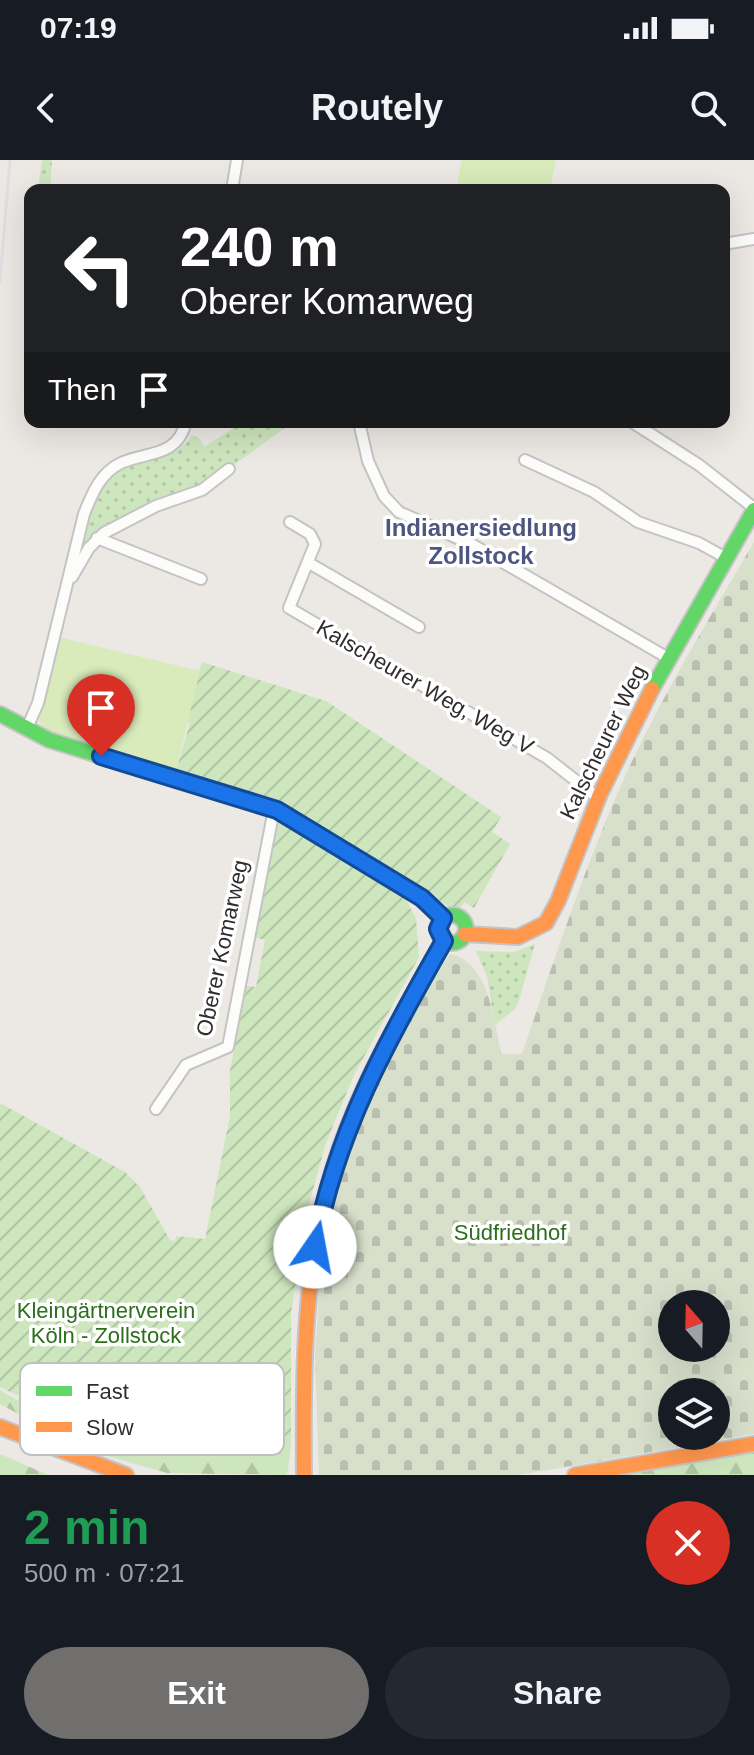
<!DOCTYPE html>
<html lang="en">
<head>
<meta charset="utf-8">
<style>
	:root { --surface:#171b24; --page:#242831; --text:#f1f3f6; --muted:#9ea1a6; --accent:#706f6e }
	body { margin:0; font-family:Arial,sans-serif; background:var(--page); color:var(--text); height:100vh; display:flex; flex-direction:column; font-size:30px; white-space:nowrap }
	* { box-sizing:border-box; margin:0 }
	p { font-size:26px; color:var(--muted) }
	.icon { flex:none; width:44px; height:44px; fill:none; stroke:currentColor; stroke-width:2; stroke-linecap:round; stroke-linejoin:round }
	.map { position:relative; height:1315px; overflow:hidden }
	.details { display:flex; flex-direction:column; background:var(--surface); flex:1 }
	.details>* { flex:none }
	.top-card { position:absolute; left:24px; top:24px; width:706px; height:244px; border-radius:16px; box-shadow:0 8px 32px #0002; background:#202124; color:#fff; overflow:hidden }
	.needle { width:52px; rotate:340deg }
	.tools { position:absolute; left:658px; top:1130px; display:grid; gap:16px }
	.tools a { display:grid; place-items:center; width:72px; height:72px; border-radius:50%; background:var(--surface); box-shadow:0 8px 32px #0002; font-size:40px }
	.pin { position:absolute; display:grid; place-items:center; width:68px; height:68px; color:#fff; margin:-82px -34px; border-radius:50% 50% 50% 0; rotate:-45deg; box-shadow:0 0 8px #0007 }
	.pin .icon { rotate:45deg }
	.me { position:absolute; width:88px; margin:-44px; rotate:12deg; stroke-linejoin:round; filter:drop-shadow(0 0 6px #0008) }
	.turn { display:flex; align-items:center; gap:28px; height:168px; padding:0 24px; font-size:36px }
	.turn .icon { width:104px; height:104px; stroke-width:2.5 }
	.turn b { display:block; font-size:56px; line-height:68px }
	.then { display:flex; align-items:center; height:76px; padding:0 24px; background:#0003; gap:16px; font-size:30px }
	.round { display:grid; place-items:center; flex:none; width:84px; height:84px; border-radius:42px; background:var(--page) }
	.head { display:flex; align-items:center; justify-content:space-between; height:136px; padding:0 24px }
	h1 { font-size:48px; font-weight:700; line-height:60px; color:#1e9e55 }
	.primary-button { display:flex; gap:16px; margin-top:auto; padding:16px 24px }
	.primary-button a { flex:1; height:92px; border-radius:48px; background:var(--accent); color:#fff; font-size:32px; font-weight:700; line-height:92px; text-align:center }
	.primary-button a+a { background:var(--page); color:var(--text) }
	.status { display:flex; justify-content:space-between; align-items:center; height:56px; padding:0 40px; background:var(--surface); direction:ltr }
	.status svg { height:22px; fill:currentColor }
	header { display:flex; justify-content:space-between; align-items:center; height:104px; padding:0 24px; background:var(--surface); font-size:36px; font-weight:700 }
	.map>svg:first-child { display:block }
	.grass { fill:url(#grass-dots) }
	.forest { fill:url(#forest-firs) }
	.cemetery { fill:url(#cemetery-stones); fill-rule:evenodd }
	.garden { fill:url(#garden-furrows) }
	.pitch { fill:#d9eabb }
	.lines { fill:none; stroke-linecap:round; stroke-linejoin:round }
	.street-casing { stroke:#c5c4c5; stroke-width:14 }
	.fast-casing { stroke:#c5c4c5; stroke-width:18 }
	.slow-casing { stroke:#c5c4c5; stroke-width:18 }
	.street { stroke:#fcfcfb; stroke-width:10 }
	.fast { stroke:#63d668; stroke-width:14 }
	.slow { stroke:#ff974d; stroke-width:14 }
	.rail { stroke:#dfdfe1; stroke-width:3 }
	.route-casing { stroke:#114b97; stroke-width:20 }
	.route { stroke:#1a73e8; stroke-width:14 }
	.labels { text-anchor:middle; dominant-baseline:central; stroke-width:7; stroke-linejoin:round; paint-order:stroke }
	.street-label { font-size:22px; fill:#2e2e2e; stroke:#fff }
	.park-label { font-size:22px; fill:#2c6e1b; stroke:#fff }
	.neighbourhood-label { font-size:24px; font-weight:bold; fill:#4d5680; stroke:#fff }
	.key { fill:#fff; stroke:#c0c0c0; stroke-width:2 }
	.key-label { font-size:22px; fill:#2e2e2e }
</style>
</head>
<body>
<div class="status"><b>07:19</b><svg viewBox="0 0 49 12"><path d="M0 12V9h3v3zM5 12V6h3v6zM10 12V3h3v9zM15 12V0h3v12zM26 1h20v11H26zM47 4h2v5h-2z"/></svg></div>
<header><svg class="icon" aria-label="back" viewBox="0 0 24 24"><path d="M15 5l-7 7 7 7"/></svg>Routely<svg class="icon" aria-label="search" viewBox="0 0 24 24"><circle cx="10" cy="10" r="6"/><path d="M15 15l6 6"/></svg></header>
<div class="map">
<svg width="754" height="1315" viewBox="0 0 754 1315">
	<defs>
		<pattern id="grass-dots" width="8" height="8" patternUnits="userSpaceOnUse" patternTransform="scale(2)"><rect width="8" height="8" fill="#cee6be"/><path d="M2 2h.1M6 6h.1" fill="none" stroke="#b1c6a4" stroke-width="1.8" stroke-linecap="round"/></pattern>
		<pattern id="forest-firs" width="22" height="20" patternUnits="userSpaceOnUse" patternTransform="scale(2)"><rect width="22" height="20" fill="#cee6be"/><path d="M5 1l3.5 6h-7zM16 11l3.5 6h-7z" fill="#b1c6a4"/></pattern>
		<pattern id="cemetery-stones" width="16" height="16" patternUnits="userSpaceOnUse" patternTransform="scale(2)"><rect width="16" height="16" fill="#d8e0cc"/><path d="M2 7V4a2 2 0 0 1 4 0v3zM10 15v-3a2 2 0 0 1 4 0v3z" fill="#bac0b0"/></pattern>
		<pattern id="garden-furrows" width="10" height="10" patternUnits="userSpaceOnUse" patternTransform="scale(2)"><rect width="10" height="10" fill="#cee6be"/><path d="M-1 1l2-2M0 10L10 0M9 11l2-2" fill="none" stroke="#b1c6a4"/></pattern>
	</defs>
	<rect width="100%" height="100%" fill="#ece8e4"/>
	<path class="grass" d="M42,0h10l-2,30h-12z
		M243,262h50l-94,68 -89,34 -30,35 -2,-2c7,-23 10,-59 27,-77 25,-26 68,-12 87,-45l8,4 4,8z
		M535,784l-16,56 -4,9 -20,16 -8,-48 -11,-26 38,1z"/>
	<path class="forest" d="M0,1230l52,31 97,30 4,-11 138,6 -4,29 -120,-2 -74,-21 1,-8 -48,-15 -46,-25z
		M754,1291v24h-128z
		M0,1294l48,21h-48z"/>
	<path class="cemetery" d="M754,382v892l-235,41h-200l-4,-121 7,-109 26,-92 33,-75 33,-72 36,-52c39,7 44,67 51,100h21c30,-88 59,-176 96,-262 38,-87 88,-168 136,-250zM672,1144h44v44h-44zM672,1232h44v44h-44z"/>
	<path class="garden" d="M202,502l124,39 175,116 -9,15 18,12 -36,64 -10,-6 -6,10 -176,-107 -106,-34 14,-48 -5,-2z
		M282,661l122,74 12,24 3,38 -65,118 -28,68 -18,64 -17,106v133l-127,-6 -19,-7 -5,13 -53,-18 -87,-41v-284l125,69 15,15 30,53 5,1 1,-5 29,3 25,-123v-46l17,-84 9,1 9,-47 -11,-3 22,-113z"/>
	<path class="pitch" d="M462,0h94l-6,30h-56l-37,-7z
		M58,477l142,34 -24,100 -131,-40 -6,-10z"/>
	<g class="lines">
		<g class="street-casing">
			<path id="street" d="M232,30l5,-30
				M724,84l30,-5
				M359,262l9,39 16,35 15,16 74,33 195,113
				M632,262l67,43 55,43
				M525,300l69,32 44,30 61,21 27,15
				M290,362l20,12 5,10 -26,64 258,150 51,40
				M97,378l104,41
				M309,403l110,64
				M72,417l17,-29 15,-15 52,-27 46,-16 27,-21
				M27,568l11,-25 46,-189c8,-20 16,-41 37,-51 26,-12 56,-5 65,-41
				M156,949l30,-44 42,-18 46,-238"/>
		</g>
		<g class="fast-casing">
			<path id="fast" d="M652,529l102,-179
				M0,554l49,26 228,70 145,88 21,20
				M438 769a14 14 0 1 1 28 0a14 14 0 1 1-28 0Z"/>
		</g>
		<g class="slow-casing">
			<path id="slow" d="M465,774l53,3 28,-14 12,-22 42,-107 52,-105
				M0,1267l126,48
				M304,1315c-1,-94 -1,-188 22,-280 22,-91 71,-173 118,-254
				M575,1315l179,-31"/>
		</g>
		<use href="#street" class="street"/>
		<use href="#fast" class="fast"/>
		<use href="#slow" class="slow"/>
		<path class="rail" d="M0,122l10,-122"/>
	</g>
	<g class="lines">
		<g class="route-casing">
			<path id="route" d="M101,596l176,54 145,88 21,20 -5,11 6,12c-56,98 -109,193 -129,306"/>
		</g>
		<use href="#route" class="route"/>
	</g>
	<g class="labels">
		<g class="street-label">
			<text transform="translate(425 527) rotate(30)">Kalscheurer Weg, Weg V</text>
			<text transform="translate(603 582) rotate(-64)">Kalscheurer Weg</text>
			<text transform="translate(222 788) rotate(-78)">Oberer Komarweg</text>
		</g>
		<g class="park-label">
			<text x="510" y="1072">Südfriedhof</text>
			<text x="106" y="1150">Kleingärtnerverein<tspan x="106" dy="25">Köln - Zollstock</tspan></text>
		</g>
		<g class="neighbourhood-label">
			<text x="481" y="367">Indianersiedlung<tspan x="481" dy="28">Zollstock</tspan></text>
		</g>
	</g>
	<rect x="20" y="1203" width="264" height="92" rx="12" class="key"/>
	<rect x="36" y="1226" width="36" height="10" fill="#63d668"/>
	<rect x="36" y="1262" width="36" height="10" fill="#ff974d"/>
	<g class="key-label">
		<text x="86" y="1239">Fast</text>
		<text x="86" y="1275">Slow</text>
	</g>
</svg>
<div class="tools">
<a><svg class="needle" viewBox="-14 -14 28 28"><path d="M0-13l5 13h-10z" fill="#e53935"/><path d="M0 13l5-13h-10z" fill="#9ea1a6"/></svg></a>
<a><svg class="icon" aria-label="layers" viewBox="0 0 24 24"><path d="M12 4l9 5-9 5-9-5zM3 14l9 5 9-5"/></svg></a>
</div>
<div class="pin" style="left:101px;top:596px;background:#d93025"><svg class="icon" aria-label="arrive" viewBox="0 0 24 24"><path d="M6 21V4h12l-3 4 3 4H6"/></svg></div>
<svg class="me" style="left:315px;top:1087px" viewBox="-20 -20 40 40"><circle r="19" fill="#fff"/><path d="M0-13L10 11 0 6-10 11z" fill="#1a73e8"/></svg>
<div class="top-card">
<div class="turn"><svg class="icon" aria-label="left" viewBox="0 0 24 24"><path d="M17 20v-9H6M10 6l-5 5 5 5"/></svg><div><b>240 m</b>Oberer Komarweg</div></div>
<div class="then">Then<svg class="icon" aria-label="arrive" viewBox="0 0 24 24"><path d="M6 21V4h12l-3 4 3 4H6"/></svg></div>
</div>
</div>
<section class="details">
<div class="head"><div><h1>2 min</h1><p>500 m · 07:21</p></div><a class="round" style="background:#d93025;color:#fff"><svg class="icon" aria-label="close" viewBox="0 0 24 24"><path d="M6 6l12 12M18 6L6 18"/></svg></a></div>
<div class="primary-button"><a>Exit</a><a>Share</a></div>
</section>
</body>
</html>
